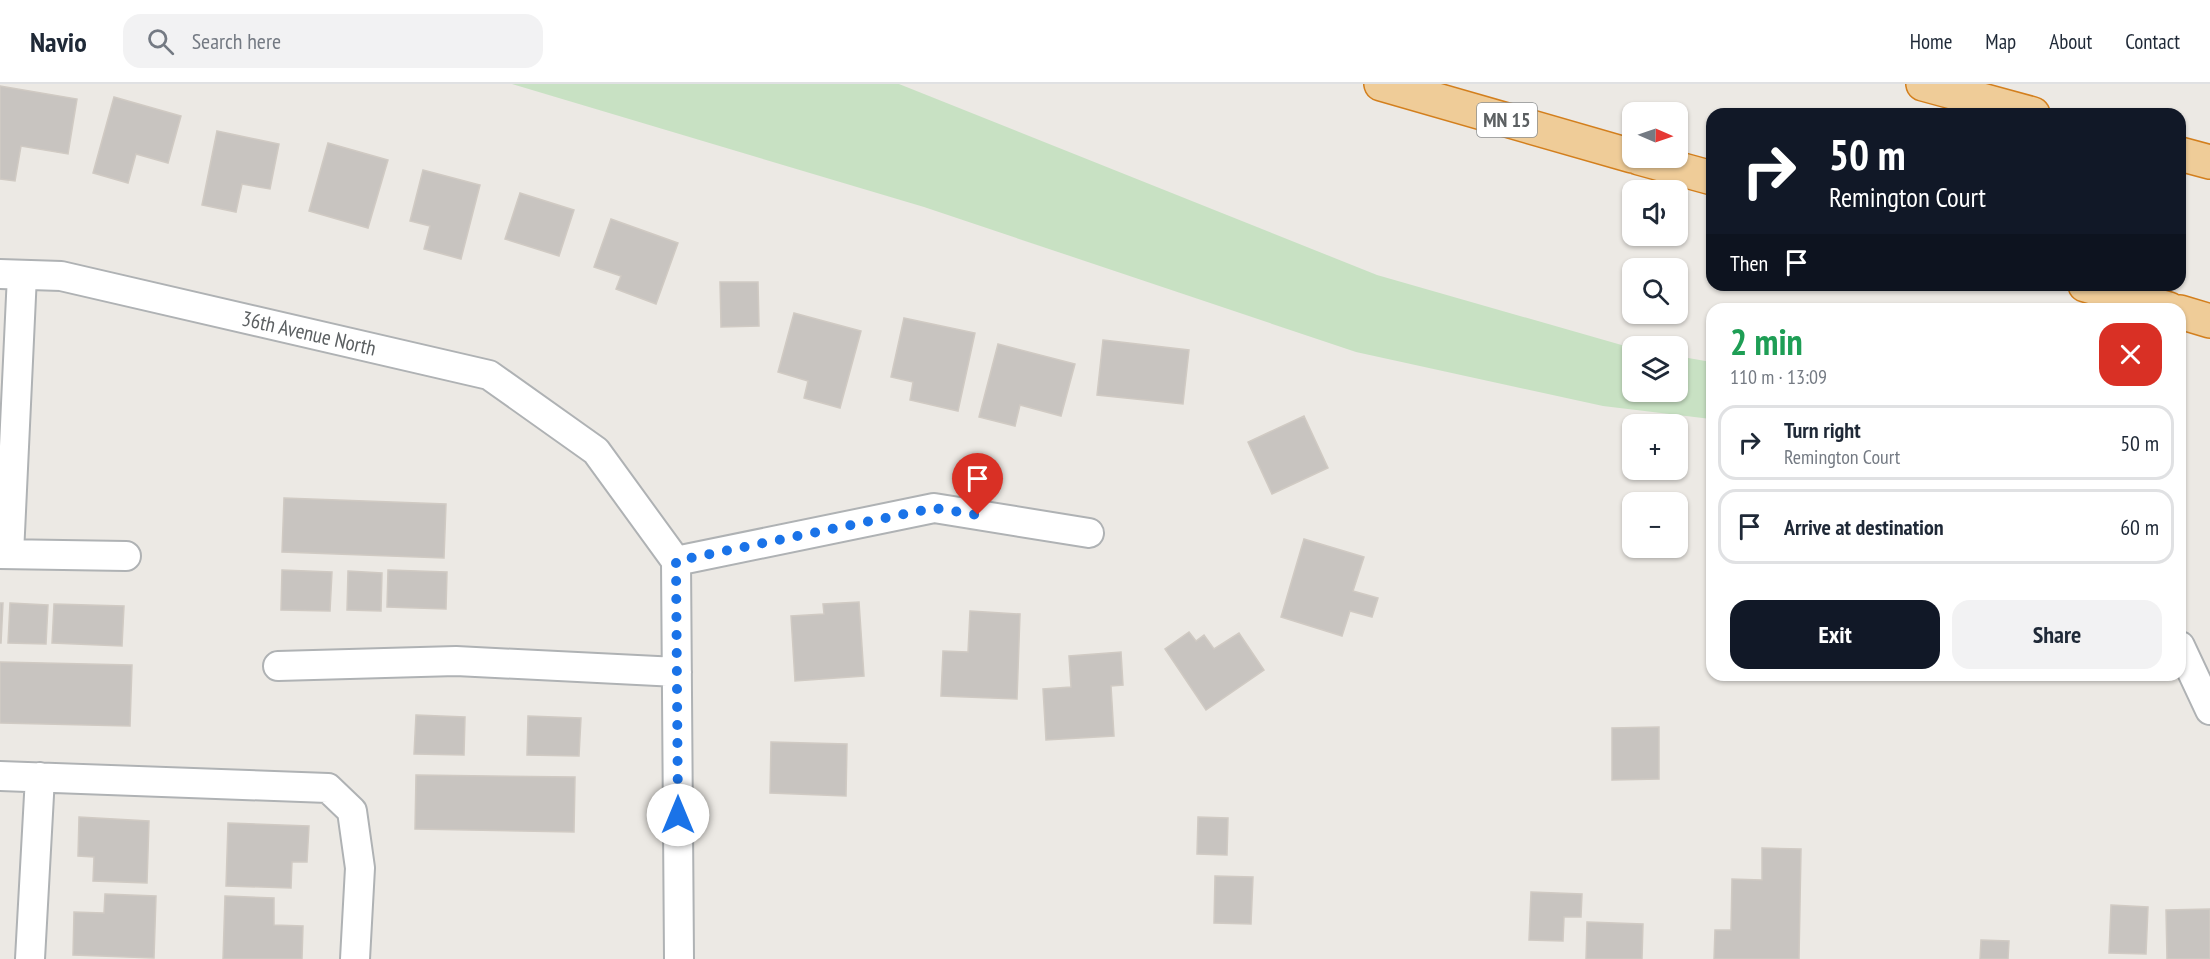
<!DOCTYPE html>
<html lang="en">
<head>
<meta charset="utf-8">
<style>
	:root { --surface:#fff; --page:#f2f2f3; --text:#1f2937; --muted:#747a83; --line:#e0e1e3; --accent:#111827 }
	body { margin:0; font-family:"PT Sans Narrow",sans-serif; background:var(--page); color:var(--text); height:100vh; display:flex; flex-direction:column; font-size:22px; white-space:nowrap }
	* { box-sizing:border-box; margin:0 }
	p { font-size:20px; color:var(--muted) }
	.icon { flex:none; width:33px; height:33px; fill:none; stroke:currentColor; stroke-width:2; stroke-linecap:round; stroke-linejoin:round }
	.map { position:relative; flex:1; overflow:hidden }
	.side { position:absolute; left:1706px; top:219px; width:480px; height:378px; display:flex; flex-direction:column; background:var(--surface); border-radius:18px; box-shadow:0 2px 4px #0004 }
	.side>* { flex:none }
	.banner { position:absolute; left:1706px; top:24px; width:480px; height:183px; border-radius:18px; box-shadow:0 2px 4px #0004; background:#111827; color:#fff; overflow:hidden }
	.needle { width:39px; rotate:92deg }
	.fabs { position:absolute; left:1622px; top:18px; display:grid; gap:12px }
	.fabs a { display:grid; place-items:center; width:66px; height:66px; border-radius:12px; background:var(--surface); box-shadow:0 2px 4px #0004; font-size:30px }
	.pin { position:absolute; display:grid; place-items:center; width:51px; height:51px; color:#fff; margin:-62px -26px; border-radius:50% 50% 50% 0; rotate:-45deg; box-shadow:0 0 6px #0007 }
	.pin .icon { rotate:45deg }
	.me { position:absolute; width:66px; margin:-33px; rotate:0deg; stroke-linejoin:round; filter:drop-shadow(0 0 4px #0008) }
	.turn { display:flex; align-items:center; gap:21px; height:126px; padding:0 24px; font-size:27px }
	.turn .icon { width:78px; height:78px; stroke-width:2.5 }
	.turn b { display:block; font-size:42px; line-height:51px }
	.then { display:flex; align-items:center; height:57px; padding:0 24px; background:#0003; gap:12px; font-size:22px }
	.round { display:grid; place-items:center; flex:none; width:63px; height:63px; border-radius:18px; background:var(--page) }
	.headline { display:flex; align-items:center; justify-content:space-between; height:102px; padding:0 24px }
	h1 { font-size:36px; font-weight:800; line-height:45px; color:#1e9e55 }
	.cta { display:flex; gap:12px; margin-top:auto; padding:12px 24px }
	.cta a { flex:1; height:69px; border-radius:18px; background:var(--accent); color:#fff; font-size:24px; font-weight:800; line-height:69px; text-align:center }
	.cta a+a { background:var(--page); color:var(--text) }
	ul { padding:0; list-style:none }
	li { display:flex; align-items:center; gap:18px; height:75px; margin:0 12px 9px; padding:0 12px; border:3px solid var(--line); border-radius:18px }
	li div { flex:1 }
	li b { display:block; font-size:22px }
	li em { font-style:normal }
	header { display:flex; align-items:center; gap:36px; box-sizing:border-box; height:84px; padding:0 30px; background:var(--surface); border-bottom:2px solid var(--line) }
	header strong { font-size:28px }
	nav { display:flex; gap:33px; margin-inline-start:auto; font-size:21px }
	.search { width:420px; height:54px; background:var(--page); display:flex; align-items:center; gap:15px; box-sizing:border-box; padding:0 21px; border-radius:18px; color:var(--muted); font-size:22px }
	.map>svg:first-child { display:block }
	.green { fill:#c8e1c3 }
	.building { fill:#c8c4c0; stroke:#d0cac3; stroke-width:1.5 }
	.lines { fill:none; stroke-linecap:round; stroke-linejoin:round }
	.street-casing { stroke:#afb2b4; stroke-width:32 }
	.highway-casing { stroke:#d37f1d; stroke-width:36 }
	.street { stroke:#fff; stroke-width:28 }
	.highway { stroke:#efcc98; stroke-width:33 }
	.route { stroke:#1a73e8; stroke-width:10; stroke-dasharray:0 18 }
	.labels { text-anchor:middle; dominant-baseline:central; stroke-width:5; stroke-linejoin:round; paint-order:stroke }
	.shield { fill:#fff; stroke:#8d9091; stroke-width:1.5 }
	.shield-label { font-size:20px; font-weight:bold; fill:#5c6062 }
	.street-label { font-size:21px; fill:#5c6062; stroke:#fff }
</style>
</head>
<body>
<header>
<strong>Navio</strong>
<div class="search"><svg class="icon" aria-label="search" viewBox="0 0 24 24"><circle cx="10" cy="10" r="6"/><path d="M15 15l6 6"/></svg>Search here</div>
<nav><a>Home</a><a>Map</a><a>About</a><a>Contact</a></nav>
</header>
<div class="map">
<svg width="2210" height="875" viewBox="0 0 2210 875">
	<rect width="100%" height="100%" fill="#ece9e4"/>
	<path class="green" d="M512,0h387l478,191 255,73v44h45v-36l34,6v57l-108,-13 -247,-54 -432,-145z"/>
	<path class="building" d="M0,2l77,13 -9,55 -47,-8 -6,35 -15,-2z
		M114,13l67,19 -13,47 -32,-9 -8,29 -35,-10z
		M217,47l62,13 -9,45 -28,-5 -6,28 -34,-7z
		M328,59l60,17 -20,68 -59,-17z
		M423,86l57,15 -19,74 -37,-10 6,-23 -20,-5z
		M520,109l54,17 -15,46 -54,-17z
		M611,135l67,24 -22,61 -40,-15 5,-13 -27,-9z
		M720,198h38l1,44 -38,1z
		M794,229l67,18 -21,77 -36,-10 4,-17 -30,-9z
		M904,234l71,15 -17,78 -48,-11 3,-18 -22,-5z
		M1103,256l86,10 -6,54 -86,-9z
		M998,260l77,20 -14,52 -41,-11 -5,21 -36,-9z
		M1304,332l24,52 -56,26 -24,-52z
		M284,414l162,6 -2,54 -162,-6z
		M1304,455l60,18 -11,34 25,7 -6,19 -22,-6 -8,25 -61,-19z
		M282,486l50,2 -2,39 -49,-1z
		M388,486l59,2 -1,37 -59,-2z
		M348,487l34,2 -1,38 -34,-1z
		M859,518l5,74 -69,5 -4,-65 33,-2 -1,-10z
		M0,519h3l-2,40h-1z
		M10,519l38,2 -2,39 -38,-1z
		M54,520l70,2 -2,40 -70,-3z
		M970,527l50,3 -3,85 -76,-3 2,-45 25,1z
		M1189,548l7,9 8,-6 10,14 25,-16 25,37 -58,40 -41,-61z
		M1121,568l2,33 -12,1 3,50 -68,4 -3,-51 28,-2 -2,-31z
		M0,578l132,3 -2,61 -130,-3z
		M416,631l49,2 -1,38 -50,-1z
		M528,632l53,2 -2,38 -52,-1z
		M1659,643v52l-47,1v-52z
		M771,658l76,2 -1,52 -76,-3z
		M416,691l159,2 -1,55 -159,-3z
		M79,733l70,4 -2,62 -54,-2 1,-24 -16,-1z
		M1198,733l30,1 -1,37 -30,-1z
		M228,739l81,3 -2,36h-15l-1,26 -65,-2z
		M1762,764l39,1 -2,110h-85l1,-29h16l1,-51 30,1z
		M1215,792l38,1 -2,47 -37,-1z
		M1531,808l51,2 -1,23h-17l-1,24 -34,-1z
		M105,810l51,2 -2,62 -81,-3 1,-43 30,1z
		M225,812l49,2v27l29,1 -1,33h-79z
		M2111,821l37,2 -2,47 -37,-1z
		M2210,825v50h-43l-1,-49z
		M1587,838l56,2 -1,35h-56z
		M1981,856l28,1 -1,18h-28z"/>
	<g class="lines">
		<g class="street-casing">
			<path id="street" d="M0,190l61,2 428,99 107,76 80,110 3,398
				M0,470l126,2
				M9,470l13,-279
				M676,477l258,-53 155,25
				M2180,562l30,64
				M278,582l178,-5 221,11
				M0,692l328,12 24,23 8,57 -5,91
				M30,875l10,-182"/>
		</g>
		<g class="highway-casing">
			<path id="highway" d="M1381,0l251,72
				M1923,0l110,30
				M2180,70l30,8
				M1639,74l73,20
				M2085,201l84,24
				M2180,228l30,9"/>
		</g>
		<use href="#street" class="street"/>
		<use href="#highway" class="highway"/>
	</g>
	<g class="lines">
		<path class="route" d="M678,731l-2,-254 258,-53 44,7"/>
	</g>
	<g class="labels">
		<rect class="shield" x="1477" y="19" width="60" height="34" rx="4.5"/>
		<g class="shield-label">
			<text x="1507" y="36">MN 15</text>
		</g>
		<g class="street-label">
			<text transform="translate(309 249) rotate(13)">36th Avenue North</text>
		</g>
	</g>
</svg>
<div class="fabs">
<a><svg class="needle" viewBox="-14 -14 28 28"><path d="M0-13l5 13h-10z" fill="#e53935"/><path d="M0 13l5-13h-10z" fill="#747a83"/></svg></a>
<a><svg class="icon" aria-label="sound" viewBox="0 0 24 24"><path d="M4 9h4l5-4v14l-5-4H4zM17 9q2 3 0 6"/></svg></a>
<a><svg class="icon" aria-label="search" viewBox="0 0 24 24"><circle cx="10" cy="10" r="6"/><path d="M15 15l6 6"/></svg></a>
<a><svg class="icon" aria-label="layers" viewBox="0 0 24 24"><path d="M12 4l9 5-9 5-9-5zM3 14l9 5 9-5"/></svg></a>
<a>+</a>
<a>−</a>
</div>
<div class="pin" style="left:978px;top:431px;background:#d93025"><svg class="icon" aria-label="arrive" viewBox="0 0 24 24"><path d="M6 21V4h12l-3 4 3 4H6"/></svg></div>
<svg class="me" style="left:678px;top:731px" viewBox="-20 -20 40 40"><circle r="19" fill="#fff"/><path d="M0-13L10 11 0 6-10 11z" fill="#1a73e8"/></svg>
<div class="banner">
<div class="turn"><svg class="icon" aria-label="right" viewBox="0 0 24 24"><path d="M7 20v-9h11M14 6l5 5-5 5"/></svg><div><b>50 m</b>Remington Court</div></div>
<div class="then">Then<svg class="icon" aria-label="arrive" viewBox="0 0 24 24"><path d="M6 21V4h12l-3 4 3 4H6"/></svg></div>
</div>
<section class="side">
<div class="headline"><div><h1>2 min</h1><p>110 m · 13:09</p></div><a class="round" style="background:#d93025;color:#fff"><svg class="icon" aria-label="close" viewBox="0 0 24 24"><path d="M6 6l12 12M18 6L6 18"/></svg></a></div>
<ul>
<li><svg class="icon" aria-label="right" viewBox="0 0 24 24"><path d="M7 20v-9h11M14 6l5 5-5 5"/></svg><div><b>Turn right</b><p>Remington Court</p></div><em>50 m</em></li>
<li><svg class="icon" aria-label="arrive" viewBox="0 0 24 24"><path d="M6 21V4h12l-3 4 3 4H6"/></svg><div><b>Arrive at destination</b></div><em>60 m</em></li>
</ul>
<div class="cta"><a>Exit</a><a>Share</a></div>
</section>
</div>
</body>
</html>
